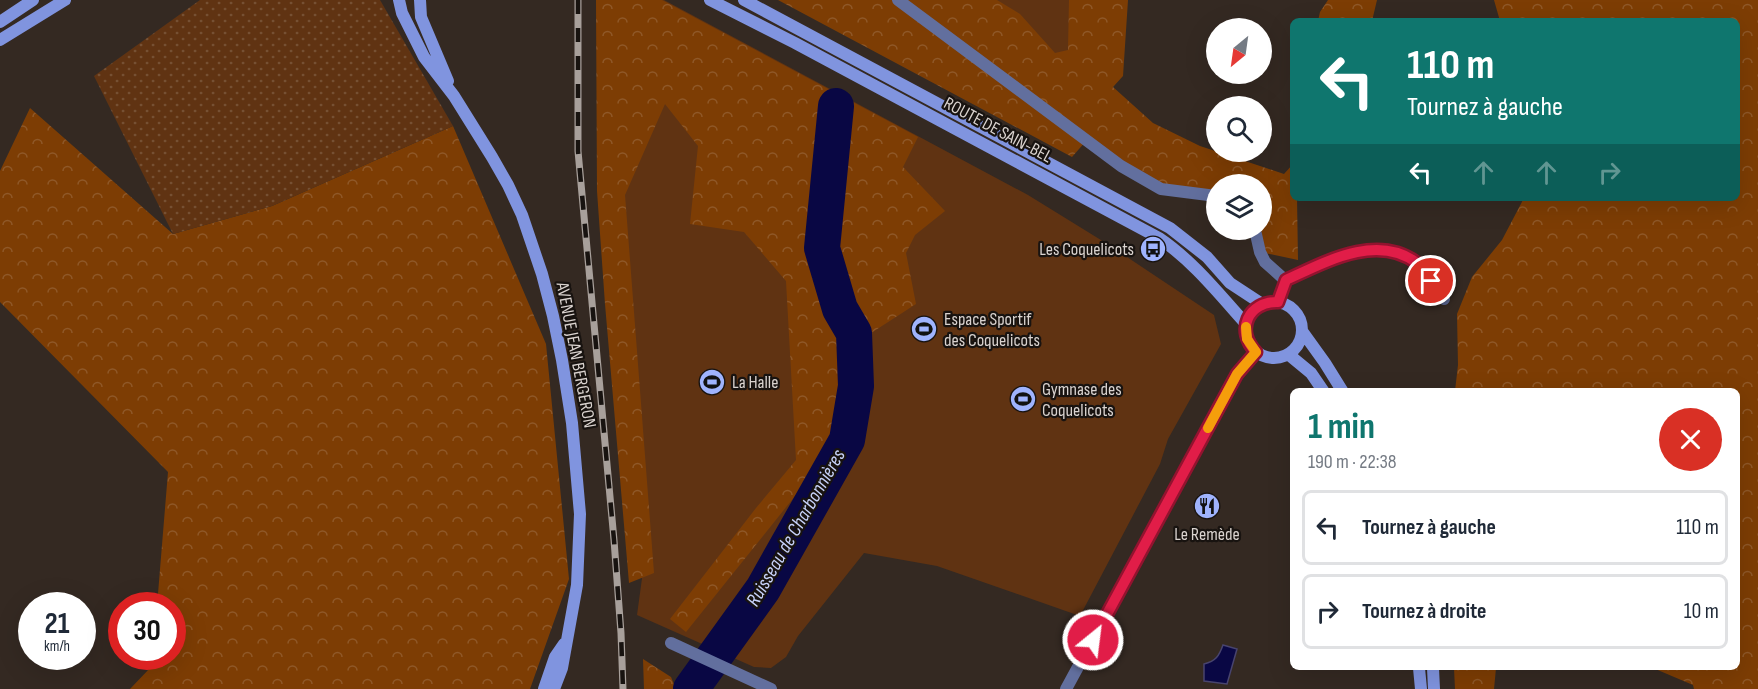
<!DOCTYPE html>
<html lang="fr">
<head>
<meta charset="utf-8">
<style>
	:root { --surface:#fff; --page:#f6f6f7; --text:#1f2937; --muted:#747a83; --line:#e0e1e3; --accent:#0f766e }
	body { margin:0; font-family:"Sofia Sans Condensed",sans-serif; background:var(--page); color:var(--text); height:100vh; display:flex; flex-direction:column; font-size:22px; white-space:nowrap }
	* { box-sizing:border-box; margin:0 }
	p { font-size:20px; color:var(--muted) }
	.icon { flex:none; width:33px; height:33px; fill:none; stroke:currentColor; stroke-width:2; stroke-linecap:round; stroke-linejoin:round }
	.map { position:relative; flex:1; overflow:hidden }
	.side { position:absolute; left:1290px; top:388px; width:450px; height:282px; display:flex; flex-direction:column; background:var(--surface); border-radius:9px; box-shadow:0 6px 24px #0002 }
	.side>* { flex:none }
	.guide { position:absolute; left:1290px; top:18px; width:450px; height:183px; border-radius:9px; box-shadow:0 6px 24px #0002; background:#0f766e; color:#fff; overflow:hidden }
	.needle { width:39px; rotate:209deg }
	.controls { position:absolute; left:1206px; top:18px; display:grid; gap:12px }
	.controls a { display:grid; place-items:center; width:66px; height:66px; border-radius:50%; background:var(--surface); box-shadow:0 6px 24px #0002; font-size:30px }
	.speed { position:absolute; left:18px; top:592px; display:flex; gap:12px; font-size:30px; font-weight:700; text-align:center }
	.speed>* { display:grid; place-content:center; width:78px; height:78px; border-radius:50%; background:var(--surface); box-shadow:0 6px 24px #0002; line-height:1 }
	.speed small { font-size:15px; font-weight:400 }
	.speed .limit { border:9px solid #d22; background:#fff; color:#111 }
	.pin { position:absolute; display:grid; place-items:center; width:51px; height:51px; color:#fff; margin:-26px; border:3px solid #fff; border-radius:50%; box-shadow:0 2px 6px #0007 }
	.me { position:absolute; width:66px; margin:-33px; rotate:29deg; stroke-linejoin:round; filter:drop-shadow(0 0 4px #0008) }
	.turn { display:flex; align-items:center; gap:21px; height:126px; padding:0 18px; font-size:27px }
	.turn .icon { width:78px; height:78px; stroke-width:2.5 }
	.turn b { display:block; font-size:42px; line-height:51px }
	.lanes { display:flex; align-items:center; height:57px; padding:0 18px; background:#0003; justify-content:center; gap:30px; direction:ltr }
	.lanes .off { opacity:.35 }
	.round { display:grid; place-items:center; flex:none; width:63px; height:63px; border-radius:32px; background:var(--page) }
	.overview { display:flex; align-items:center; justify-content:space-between; height:102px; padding:0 18px }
	h1 { font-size:36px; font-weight:700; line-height:45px; color:var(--accent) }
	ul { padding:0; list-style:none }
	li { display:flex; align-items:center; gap:18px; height:75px; margin:0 12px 9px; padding:0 6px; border:3px solid var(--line); border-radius:9px }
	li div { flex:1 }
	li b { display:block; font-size:22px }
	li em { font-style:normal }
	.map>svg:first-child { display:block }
	.grass { fill:#603312 }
	.forest { fill:url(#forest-crowns) }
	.garden { fill:url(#garden-dots) }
	.water { fill:#090744; stroke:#48446e; stroke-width:1.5 }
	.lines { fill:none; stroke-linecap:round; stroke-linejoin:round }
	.river { stroke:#090744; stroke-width:36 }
	.street { stroke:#626f9e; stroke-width:12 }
	.secondary { stroke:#8094df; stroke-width:12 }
	.rail-casing { stroke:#a8a09b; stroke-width:7 }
	.rail { stroke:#181310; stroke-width:4.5; stroke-dasharray:14; stroke-linecap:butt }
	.route-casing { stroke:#92132f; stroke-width:15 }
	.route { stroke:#e11d48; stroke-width:10 }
	.slow { stroke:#f59e0b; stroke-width:10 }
	.labels { text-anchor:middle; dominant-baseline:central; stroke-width:4.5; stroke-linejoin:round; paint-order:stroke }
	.street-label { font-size:18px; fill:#dad3cf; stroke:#181310 }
	.poi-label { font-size:18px; fill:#dad3cf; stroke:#181310; text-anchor:start }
	.water-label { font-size:20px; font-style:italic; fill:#c7d2f9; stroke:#181310 }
</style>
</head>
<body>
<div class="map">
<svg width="1758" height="689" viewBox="0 0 1758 689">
	<defs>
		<pattern id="forest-crowns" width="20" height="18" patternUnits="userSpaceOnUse" patternTransform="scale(1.5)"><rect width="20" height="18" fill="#7d3d04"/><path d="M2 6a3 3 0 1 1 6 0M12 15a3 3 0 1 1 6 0" fill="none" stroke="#8f5828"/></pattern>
		<pattern id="garden-dots" width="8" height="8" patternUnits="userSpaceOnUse" patternTransform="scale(1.5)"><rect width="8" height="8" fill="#603312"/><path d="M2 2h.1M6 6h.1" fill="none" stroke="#765033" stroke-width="1.8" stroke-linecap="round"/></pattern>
	</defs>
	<rect width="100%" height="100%" fill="#342922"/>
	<path class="grass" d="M599,0h65l364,195 81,50 105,70 7,29 -53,95 -8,25 -80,152 -143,-50 -73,-13 -66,83 -12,21 -15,11 -17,-1 -117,-52 6,-44z
		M937,0h161l-43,83z"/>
	<path class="forest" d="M596,0h66l256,137 -15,30 42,44 -30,24 -9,18 10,51 -48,31 1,27 -12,89 -38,15 -133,166 -16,-13 86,-111 40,-48 -10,-179 -42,-49 -54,-8 8,-78 -33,-42 -40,91 29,378 -25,10 -24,-279 -8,-113z
		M778,0h219l23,14 35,39 13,-3 1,-50h59l-5,76 -10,11 40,36 47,23 84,28 9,-10v34h4l1,62 -38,-8 -5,-22h7v-46h-46v12l-55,-7 -75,-48 -14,16z
		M1328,0h49l-5,21h-54l2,-9z
		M1494,0h264v689h-64l-1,-4 -40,-17h84v-276l-282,-1 3,-26 -1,-51 15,-37 30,-37 22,-42h213v-177h-237z
		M30,108l143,126 99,-28 181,-80 93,218 23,235 -39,110h-400l21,-22 1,-10h20v-51h-15l11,-134 -168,-170v-131z
		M643,659l28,18 5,12h-32z
		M1454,668h42l-2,21h-39z"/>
	<path class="garden" d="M200,0h180l73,126 -181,80 -99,28 -79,-158z"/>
	<path class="water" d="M1223,645l14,4 -10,35 -23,-3v-17c12,-3 15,-8 19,-19z"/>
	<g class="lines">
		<path class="river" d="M691,689l72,-100 84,-149 9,-54 -2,-53 -14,-24 -18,-61 14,-142"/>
		<path class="street" d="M898,0l223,166 40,23 55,7
			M1255,230l5,22 5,10 20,18
			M1278,302l7,-22 47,-21 33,-9 32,2 22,12 25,35
			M671,643l100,46
			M1066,689l171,-315 19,-22"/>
		<path class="secondary" d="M399,0l3,13 22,44 30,39 38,61 16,28 14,30 20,59 11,42 9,44 10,63 8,91 -3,71 -15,83 -8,21
			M420,0l1,17 27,64
			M710,0l85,43 364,195c34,23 60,56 87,86
			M744,0l426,228 37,29 23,26 32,21
			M0,22l33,-22
			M0,40l65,-40
			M1246 330a28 28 0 1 1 56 0a28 28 0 1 1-56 0Z
			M1302,331l23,32 18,29
			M1288,354l23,19 13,19
			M1419,668l2,21
			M1433,668l1,21
			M544,689l11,-32 9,-13"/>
		<g class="rail-casing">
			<path id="rail" d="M578,0v151l36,389 7,93 2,56"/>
		</g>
		<use href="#rail" class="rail"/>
	</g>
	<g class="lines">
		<g class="route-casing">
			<path id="route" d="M1093,640l144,-266 19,-22c-21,-21 -8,-51 22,-50l8,-22c39,-18 91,-47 131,-17 6,4 10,12 14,18"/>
		</g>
		<use href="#route" class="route"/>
		<path class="slow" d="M1208,428l29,-54 19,-22 -9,-13 -1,-12"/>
	</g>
	<defs>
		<g id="bus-disc" transform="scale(1.35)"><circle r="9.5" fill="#9fb3fd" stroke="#181310"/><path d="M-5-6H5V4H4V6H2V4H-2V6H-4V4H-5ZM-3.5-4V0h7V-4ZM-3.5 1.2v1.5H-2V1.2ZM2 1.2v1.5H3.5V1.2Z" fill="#111"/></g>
		<g id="stadium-disc" transform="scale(1.35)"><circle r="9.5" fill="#9fb3fd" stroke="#181310"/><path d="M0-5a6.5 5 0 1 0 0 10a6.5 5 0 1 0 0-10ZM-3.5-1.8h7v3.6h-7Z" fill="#111"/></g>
		<g id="restaurant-disc" transform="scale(1.35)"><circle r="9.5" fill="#9fb3fd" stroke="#181310"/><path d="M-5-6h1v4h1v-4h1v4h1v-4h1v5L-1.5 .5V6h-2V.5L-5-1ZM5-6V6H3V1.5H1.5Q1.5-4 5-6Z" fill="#111"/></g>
	</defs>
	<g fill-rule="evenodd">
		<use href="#bus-disc" x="1153" y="249"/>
		<use href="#stadium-disc" x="924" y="329"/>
		<use href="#stadium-disc" x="712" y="382"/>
		<use href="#stadium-disc" x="1023" y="399"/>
		<use href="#restaurant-disc" x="1207" y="506"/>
	</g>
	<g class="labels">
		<g class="street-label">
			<text transform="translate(998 130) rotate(28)">ROUTE DE SAIN-BEL</text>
			<text transform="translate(576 355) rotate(79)">AVENUE JEAN BERGERON</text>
		</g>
		<g class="poi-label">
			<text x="1134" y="249" text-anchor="end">Les Coquelicots</text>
			<text x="944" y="319">Espace Sportif<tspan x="944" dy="21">des Coquelicots</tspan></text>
			<text x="732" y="382">La Halle</text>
			<text x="1042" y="389">Gymnase des<tspan x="1042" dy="21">Coquelicots</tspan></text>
			<text x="1207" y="534" text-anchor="middle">Le Remède</text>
		</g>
		<g class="water-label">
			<text transform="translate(796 528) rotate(-60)">Ruisseau de Charbonnières</text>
		</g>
	</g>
</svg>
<div class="controls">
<a><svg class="needle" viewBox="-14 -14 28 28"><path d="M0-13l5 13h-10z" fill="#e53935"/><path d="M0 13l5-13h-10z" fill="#747a83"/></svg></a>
<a><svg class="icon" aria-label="search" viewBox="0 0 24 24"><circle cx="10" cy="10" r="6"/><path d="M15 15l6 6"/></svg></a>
<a><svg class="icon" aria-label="layers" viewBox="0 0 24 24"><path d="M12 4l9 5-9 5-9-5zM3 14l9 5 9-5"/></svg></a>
</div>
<div class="speed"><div>21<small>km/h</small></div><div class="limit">30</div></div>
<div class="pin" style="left:1431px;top:281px;background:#d93025"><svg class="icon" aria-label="arrive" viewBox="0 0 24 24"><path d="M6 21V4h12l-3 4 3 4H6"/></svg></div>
<svg class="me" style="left:1093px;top:640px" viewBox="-20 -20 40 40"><circle r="17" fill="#e11d48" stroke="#fff" stroke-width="3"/><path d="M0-11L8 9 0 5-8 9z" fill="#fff"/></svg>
<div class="guide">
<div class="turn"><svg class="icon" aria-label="left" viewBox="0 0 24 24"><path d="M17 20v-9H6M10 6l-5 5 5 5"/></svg><div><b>110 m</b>Tournez à gauche</div></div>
<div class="lanes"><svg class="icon" aria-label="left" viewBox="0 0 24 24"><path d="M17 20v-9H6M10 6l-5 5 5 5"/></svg><svg class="icon off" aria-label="ahead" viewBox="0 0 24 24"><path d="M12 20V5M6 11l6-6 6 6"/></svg><svg class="icon off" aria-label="ahead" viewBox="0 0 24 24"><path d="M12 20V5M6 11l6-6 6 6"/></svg><svg class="icon off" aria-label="right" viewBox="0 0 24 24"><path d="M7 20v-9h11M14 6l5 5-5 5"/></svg></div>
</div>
<section class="side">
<div class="overview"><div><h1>1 min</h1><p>190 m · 22:38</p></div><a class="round" style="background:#d93025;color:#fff"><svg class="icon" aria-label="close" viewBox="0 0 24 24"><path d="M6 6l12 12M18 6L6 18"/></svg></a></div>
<ul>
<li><svg class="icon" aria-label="left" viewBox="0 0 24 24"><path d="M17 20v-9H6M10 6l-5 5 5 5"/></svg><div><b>Tournez à gauche</b></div><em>110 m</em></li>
<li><svg class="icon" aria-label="right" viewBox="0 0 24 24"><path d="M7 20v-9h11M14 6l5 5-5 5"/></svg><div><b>Tournez à droite</b></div><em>10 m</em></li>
</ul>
</section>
</div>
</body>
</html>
